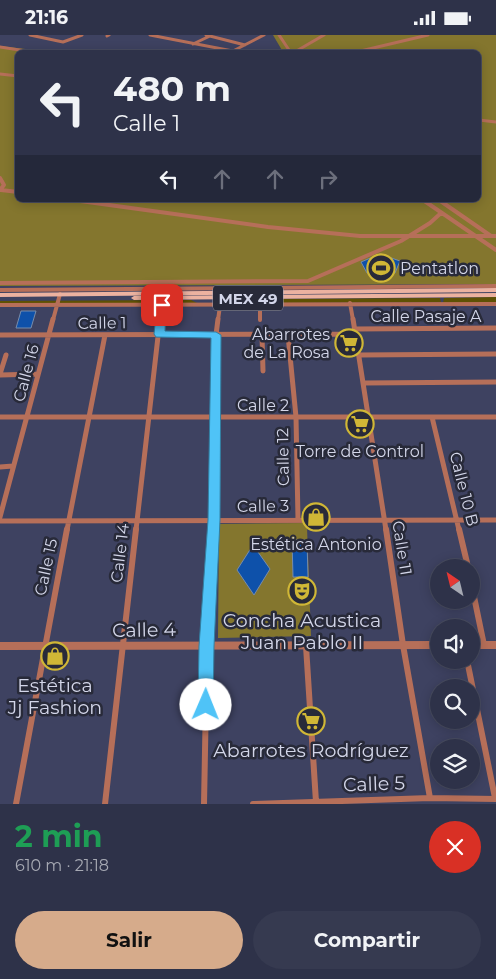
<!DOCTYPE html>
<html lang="es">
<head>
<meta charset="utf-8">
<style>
	:root { --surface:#2e3249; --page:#363a50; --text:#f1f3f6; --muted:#a7aab4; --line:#494d61; --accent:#d6ab8b }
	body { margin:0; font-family:Montserrat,sans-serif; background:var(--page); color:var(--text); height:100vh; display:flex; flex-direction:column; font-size:19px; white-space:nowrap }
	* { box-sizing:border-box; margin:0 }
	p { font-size:16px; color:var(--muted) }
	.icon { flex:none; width:28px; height:28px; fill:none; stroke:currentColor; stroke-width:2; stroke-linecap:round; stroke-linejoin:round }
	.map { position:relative; height:769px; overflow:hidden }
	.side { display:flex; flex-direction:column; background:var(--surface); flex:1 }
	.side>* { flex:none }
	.hud { position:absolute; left:15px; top:15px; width:466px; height:152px; border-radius:8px; box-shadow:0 2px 12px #0003,0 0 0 1px var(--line); background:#2e3249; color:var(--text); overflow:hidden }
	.needle { width:32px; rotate:325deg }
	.buttons { position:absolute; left:430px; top:524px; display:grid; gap:10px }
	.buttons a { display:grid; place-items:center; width:50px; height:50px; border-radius:50%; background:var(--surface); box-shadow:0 2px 12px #0003,0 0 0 1px var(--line); font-size:25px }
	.pin { position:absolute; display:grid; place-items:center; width:42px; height:42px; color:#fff; margin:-21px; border-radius:10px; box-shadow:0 2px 8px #0006 }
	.me { position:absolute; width:55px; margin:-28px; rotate:1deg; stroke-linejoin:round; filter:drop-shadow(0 0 4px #0008) }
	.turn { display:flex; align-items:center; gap:18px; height:105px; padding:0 15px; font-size:22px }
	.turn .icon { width:65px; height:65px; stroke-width:2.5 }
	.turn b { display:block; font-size:35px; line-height:42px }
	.lanes { display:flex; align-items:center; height:48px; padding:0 15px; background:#0003; justify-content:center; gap:25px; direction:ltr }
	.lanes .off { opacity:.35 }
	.round { display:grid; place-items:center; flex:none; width:52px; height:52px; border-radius:26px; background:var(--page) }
	.headline { display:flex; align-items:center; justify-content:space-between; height:85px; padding:0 15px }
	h1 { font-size:30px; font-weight:700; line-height:38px; color:#1e9e55 }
	.button { display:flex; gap:10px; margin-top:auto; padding:10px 15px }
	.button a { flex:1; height:58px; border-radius:30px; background:var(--accent); color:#111; font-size:20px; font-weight:700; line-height:58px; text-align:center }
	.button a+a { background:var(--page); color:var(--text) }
	.status { display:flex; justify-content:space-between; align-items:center; height:35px; padding:0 25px; background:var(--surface); direction:ltr }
	.status svg { height:14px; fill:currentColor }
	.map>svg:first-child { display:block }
	.green { fill:#5e5104 }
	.forest { fill:#84762e }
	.building { fill:#0e51aa; stroke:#778cab }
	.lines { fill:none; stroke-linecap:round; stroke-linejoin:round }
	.minor-far3 { stroke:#b66f59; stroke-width:3 }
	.minor-far2 { stroke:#b66f59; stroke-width:4 }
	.minor-far1 { stroke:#b66f59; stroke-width:5 }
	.minor { stroke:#b66f59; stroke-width:6 }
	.tertiary { fill:#b66f59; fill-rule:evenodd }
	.primary { fill:#ecb2a0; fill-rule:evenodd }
	.route { fill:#4fc3f7; stroke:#337fa1 }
	.labels { text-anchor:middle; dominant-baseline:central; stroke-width:5; stroke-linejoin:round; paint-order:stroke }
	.shield { fill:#282a39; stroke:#a0a2b4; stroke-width:1 }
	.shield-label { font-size:15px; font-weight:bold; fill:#d3d6e9 }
	.poi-label { font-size:16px; fill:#d3d6e9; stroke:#282a39 }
	.street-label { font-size:16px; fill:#d3d6e9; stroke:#282a39 }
	.near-poi-label { font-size:19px; fill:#d3d6e9; stroke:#282a39 }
	.near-street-label { font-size:19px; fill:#d3d6e9; stroke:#282a39 }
</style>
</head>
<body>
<div class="status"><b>21:16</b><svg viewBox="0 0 49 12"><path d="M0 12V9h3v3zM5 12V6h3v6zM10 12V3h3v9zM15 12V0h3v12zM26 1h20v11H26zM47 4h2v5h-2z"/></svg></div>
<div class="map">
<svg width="496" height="769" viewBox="0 0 496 769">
	<rect width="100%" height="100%" fill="#3e4261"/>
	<path class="green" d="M496,262v6h-53l1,-5z
		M440,263l1,4 -169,1 1,-4z
		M191,265l8,4 -199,1v-4z"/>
	<path class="forest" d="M273,0h223v249l-496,2v-240l51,6 -33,1v147h461v-147l-196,-1z
		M305,488l2,4 4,109 -93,2 1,-114z"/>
	<path class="building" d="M380,219l20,7 -5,12h-28l-6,-11z
		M21,276h15l-5,17h-15z
		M292,505h15l1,37h-15z
		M253,510l17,24 -16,26 -17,-25z"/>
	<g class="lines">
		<path class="minor-far3" d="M30,0l33,7 19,-7
			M150,0l93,18
			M206,0l39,10
			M279,0l12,18
			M107,1l2,-1
			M193,9l17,-8
			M0,12l39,6
			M233,16l31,-16
			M293,18l31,-18
			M352,18l76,-18
			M0,39l18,2
			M479,85l17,2"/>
		<path class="minor-far2" d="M0,143l4,7 -4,5
			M1,155l17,2
			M73,165l195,27 92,9h136
			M423,165l73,50
			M439,165l52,36
			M0,248l308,-2 93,-40 29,-18 11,-10
			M0,255l496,-4
			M350,268l3,17
			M260,269v16
			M0,270l496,-1
			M53,285l7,-26
			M160,285l2,-15
			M218,285l4,-28"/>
		<path class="minor-far1" d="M353,284l33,211
			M355,294l141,-1
			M0,300l355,-1
			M262,300l1,36
			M288,300l8,82 2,102
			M359,320l137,-1
			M0,339l6,-19
			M0,340l38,-1
			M364,348l132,-1
			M0,382h496
			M432,382l27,113
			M0,432l13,-1
			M0,482l53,-198
			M0,486l496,-1
			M67,495l38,-195
			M136,495l24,-211
			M213,495l3,-195 2,-16"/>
		<path class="minor" d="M386,494l17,116 27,153
			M459,494l9,38
			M471,547l13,63
			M306,611l10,156
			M467,625l28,138
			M16,769l51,-275
			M105,769l31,-275
			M204,769l3,-158 6,-117
			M253,769l177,-6 66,1"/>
		<path class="tertiary" d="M439,606v8l-439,1v-8z
			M471,606h25v8h-25z"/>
		<path class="primary" d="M496,253v4l-496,5v-4z
			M496,258v4l-362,3 -3,-2 3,-2z"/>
	</g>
	<path class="route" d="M162,267l4,3 -1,26 51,1 5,3 -1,185 -6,126 -1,59 -2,5 -5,3 -6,-3 -2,-5 1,-59 9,-126 3,-182 -55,-1 -2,-3 3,-29z"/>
	<defs>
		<g id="stadium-ring" transform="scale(1.4375)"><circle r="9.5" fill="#282a39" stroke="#d0b736" stroke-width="1.5"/><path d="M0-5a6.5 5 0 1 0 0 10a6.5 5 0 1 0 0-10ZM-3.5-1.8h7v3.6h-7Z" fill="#d0b736"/></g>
		<g id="supermarket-ring" transform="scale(1.4375)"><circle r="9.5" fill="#282a39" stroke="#d0b736" stroke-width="1.5"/><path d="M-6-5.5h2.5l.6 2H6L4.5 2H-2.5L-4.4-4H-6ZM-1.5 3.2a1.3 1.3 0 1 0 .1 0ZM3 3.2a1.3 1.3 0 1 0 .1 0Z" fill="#d0b736"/></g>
		<g id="shop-ring" transform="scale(1.4375)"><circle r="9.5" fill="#282a39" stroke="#d0b736" stroke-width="1.5"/><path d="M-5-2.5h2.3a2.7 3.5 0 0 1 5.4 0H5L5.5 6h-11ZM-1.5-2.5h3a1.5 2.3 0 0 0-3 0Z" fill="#d0b736"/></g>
		<g id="theatre-ring" transform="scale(1.4375)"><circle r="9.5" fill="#282a39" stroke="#d0b736" stroke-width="1.5"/><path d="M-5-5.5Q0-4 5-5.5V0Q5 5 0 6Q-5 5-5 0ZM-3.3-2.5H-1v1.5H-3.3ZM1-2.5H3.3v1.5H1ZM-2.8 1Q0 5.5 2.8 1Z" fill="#d0b736"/></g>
	</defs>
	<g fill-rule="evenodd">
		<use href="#stadium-ring" x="381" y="233"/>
		<use href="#supermarket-ring" x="349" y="308"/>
		<use href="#supermarket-ring" x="360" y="389"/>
		<use href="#shop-ring" x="316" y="482"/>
		<use href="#theatre-ring" x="302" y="556"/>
		<use href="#shop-ring" x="55" y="621"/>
		<use href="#supermarket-ring" x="311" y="686"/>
	</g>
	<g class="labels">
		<rect class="shield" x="213" y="250.5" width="70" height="25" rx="4"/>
		<g class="shield-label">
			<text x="248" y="263">MEX 49</text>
		</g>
		<g class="poi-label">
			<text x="400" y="233" text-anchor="start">Pentatlon</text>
			<text x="330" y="299" text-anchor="end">Abarrotes<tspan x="330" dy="18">de La Rosa</tspan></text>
			<text x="360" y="416">Torre de Control</text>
			<text x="316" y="509">Estética Antonio</text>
		</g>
		<g class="street-label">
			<text x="426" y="281">Calle Pasaje A</text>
			<text transform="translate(102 288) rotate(-1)">Calle 1</text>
			<text transform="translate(26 338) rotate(-75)">Calle 16</text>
			<text x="263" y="370">Calle 2</text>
			<text transform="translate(283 422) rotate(-91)">Calle 12</text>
			<text transform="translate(464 454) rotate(76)">Calle 10 B</text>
			<text transform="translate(263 471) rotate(-1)">Calle 3</text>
			<text transform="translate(402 513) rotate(81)">Calle 11</text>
			<text transform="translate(120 518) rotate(-83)">Calle 14</text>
			<text transform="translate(46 532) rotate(-78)">Calle 15</text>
		</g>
		<g class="near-poi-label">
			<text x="302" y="585">Concha Acustica<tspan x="302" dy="22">Juan Pablo II</tspan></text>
			<text x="55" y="650">Estética<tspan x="55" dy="22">Jj Fashion</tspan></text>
			<text x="311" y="715">Abarrotes Rodríguez</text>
		</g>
		<g class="near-street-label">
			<text transform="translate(144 595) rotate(-1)">Calle 4</text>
			<text transform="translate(374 749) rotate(-2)">Calle 5</text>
		</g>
	</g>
</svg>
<div class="buttons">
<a><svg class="needle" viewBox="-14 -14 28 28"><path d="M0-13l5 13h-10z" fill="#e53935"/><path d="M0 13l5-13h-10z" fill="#a7aab4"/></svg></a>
<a><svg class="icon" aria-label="sound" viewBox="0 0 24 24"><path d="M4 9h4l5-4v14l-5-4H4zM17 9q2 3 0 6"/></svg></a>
<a><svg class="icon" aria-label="search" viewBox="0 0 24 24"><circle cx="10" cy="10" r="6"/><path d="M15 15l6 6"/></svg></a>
<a><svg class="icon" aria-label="layers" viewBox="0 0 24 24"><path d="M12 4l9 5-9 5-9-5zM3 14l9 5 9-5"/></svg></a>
</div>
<div class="pin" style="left:162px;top:270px;background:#d93025"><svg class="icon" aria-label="arrive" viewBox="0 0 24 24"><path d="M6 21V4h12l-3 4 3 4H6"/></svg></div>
<svg class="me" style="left:206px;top:670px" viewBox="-20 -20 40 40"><circle r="19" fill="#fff"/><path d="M0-13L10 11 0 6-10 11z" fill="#4fc3f7"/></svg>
<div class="hud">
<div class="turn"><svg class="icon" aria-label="left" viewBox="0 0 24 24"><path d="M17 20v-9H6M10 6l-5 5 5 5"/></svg><div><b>480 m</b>Calle 1</div></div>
<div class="lanes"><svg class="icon" aria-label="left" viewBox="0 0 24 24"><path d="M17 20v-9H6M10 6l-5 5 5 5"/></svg><svg class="icon off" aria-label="ahead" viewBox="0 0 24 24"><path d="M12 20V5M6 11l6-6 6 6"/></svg><svg class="icon off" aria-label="ahead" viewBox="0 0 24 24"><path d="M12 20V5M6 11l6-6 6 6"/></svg><svg class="icon off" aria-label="right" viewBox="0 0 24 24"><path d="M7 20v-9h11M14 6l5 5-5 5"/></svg></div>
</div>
</div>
<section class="side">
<div class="headline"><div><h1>2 min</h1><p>610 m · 21:18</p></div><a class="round" style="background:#d93025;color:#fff"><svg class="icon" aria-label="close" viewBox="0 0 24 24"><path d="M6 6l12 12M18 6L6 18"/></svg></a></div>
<div class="button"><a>Salir</a><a>Compartir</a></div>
</section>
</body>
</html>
